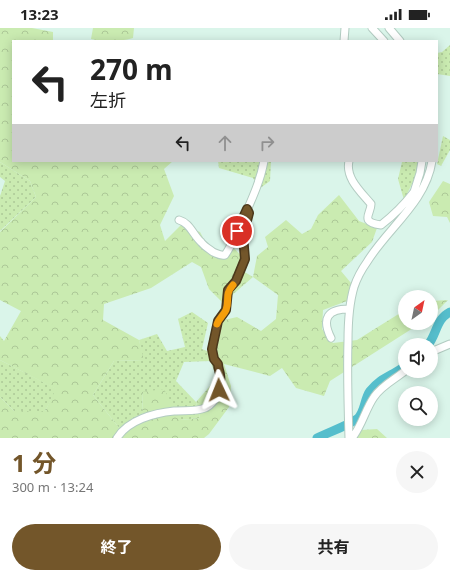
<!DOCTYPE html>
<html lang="ja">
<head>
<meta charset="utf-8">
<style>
	:root { --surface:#fff; --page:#f6f6f6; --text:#222; --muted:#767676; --accent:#73562a }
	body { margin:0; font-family:"Noto Sans","Noto Sans JP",sans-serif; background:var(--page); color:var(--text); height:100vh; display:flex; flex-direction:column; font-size:15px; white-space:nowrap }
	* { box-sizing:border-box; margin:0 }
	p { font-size:13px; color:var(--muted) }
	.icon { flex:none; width:22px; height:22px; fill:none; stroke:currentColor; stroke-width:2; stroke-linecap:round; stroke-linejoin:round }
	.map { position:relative; height:410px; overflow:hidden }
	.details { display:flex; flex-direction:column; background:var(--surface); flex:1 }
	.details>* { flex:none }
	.guide { position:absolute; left:12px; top:12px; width:426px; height:122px; border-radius:0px; box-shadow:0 2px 10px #0003; background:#fff; color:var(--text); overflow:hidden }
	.needle { width:26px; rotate:33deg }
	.fabs { position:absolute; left:398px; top:262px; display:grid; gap:8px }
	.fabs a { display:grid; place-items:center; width:40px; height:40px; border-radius:50%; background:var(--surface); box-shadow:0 2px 10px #0003; font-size:20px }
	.pin { position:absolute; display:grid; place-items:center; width:34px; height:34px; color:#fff; margin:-17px; border:2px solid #fff; border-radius:50%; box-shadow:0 1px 4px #0007 }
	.me { position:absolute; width:44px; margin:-22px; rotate:358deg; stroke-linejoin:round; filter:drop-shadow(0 0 3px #0008) }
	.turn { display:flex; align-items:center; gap:14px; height:84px; padding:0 12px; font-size:18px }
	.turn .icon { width:52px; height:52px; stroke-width:2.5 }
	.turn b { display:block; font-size:28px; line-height:34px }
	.lanes { display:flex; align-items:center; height:38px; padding:0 12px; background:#0003; justify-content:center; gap:20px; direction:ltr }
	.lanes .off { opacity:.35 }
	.round { display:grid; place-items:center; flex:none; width:42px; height:42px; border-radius:21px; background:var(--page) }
	.head { display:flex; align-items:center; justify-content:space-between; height:68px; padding:0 12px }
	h1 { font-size:24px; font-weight:700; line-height:30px; color:var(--accent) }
	.primary-button { display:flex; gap:8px; margin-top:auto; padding:8px 12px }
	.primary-button a { flex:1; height:46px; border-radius:24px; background:var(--accent); color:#fff; font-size:16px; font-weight:700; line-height:46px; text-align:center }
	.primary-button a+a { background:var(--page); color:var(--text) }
	.status { display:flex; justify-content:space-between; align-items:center; height:28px; padding:0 20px; background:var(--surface); direction:ltr }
	.status svg { height:11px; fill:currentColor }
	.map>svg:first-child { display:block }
	.grass { fill:url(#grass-dots) }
	.forest { fill:url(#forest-crowns); fill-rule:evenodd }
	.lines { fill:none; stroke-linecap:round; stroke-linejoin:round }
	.river { stroke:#55becc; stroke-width:9 }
	.minor-casing { stroke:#b3ccc2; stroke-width:9 }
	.minor { stroke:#fff; stroke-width:7 }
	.route-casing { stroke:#4b381b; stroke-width:10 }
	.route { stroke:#73562a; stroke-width:7 }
	.slow { stroke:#f59e0b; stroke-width:7 }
</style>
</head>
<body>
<div class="status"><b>13:23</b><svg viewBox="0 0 49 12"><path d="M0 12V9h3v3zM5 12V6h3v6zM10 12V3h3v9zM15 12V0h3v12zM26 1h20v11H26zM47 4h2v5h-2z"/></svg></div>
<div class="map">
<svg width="450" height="410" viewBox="0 0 450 410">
	<defs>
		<pattern id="grass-dots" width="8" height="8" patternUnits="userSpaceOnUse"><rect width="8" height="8" fill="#caebb1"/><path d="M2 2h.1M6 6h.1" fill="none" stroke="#acc897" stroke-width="1.8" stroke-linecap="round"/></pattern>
		<pattern id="forest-crowns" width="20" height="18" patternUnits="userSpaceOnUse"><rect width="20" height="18" fill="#caebb1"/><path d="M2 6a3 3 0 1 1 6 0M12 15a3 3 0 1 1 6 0" fill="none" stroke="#acc897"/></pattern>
	</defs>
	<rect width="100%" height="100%" fill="#daf5ea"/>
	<path class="grass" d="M450,17v31l-13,-2v-21l5,-1z
		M443,108l7,4v10l-9,16 -4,-2z
		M218,133h53l-1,20 -11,8 -6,-11 -34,-10z
		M399,133h19l-1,13 -13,26 -6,-21 4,-17z
		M0,134l30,19 6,16 -36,34v-35l5,-15 -5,-4z
		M192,284l16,11 -6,26 10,4 -2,8 -26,1 -8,19 20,21 4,16 -20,2 -38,-28 1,21 -23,16 -27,-34 21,-34 29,-1 -4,-20 18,-6 10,17 18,-4 -7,-28z
		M0,332l57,29 -12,22h-31l-14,-14z"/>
	<path class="forest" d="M0,0h32l21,4v9h-40v120h160l-9,8 10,27 -14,29 5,16 16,-16 19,7 10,19 12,8 12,-11 9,10 -5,10 15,9 4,-21 11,-9 -3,-10 21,-17 16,14 9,-5 7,-14 21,-20 20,26 18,7 -5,14 -31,29 10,12 -4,18 -24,9 -1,19 11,14 24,-3 48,-30v13h16l-91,58 -6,15 -28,-8 -14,-20 -12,8 -46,-12 7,22 -2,21 -20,27 -5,4h-204v-41l14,14h31l11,-22 -56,-29v-24l4,5 17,-30 -21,-11v-68l36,-35 -6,-16 -30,-19zM192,234l9,5 8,22 14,14 30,-26 25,18 -2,24 -15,12 -24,-14 -17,4 -10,40 7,17 -21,24 4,16 -20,2 -16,-31 -22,3 1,21 -23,16 -27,-34 21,-34 30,-1 -5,-20 -36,-20 1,-16 47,-16z
		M93,0h41l-1,10c-14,4 -28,4 -42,1z
		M443,153l7,3v39l-3,-6 -14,-1 -4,-14z
		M448,272l-16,16h-1v-15z
		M377,401l10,9h-32l6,-8z"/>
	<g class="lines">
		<path class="river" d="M428,317c9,-11 8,-26 22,-33
			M317,410c12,-6 30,-12 40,-19 8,-6 7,-20 13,-28 11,-14 22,-15 35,-25"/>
		<g class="minor-casing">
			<path id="minor" d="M372,0l12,13
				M389,0l11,13
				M344,13l1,-13
				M349,133c-4,17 12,31 22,43 0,10 -12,18 10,21 13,-10 23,-20 33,-33
				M417,166l-3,-2 6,-19 2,-12
				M179,192c11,3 14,15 22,22 3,4 8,7 12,10 5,2 7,4 12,3 7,-10 11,-21 16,-31 9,-21 19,-41 23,-63
				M331,310c-10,-20 -3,-29 18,-29
				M431,324l19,-8
				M117,410c11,-18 37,-25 57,-27 10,-1 22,1 31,-3 7,-3 13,-12 15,-19 3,-10 -3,-17 -2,-24l-4,-6 -2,-10 6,-28 8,-11 2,-20 8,-9 9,-22 -2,-23 6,-23 -2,-4
				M349,410c-1,-32 -2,-65 -1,-97 0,-19 1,-37 6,-54 3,-9 8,-18 13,-25 20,-33 59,-60 65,-101
				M352,410c10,-12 13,-28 22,-41 7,-11 21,-18 31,-26"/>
		</g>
		<use href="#minor" class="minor"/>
	</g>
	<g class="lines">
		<g class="route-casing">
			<path id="route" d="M219,362c1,-5 2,-10 1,-15 0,-4 -2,-6 -2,-11l-4,-5 -2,-10 6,-28 8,-11 2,-20 8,-9 9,-22 -2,-23 6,-23 -2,-4 -10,22"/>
		</g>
		<use href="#route" class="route"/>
		<path class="slow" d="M217,296c2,-6 7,-9 9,-14 4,-10 -2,-15 7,-25"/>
	</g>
</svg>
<div class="fabs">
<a><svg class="needle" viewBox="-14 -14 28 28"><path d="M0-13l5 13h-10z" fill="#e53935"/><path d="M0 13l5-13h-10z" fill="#767676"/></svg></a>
<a><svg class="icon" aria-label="sound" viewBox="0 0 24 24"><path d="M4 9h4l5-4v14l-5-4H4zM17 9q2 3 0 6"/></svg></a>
<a><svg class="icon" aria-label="search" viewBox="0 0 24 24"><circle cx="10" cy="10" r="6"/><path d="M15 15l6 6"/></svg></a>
</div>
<div class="pin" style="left:237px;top:203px;background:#d93025"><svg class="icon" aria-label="arrive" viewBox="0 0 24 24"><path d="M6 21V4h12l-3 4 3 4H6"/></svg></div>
<svg class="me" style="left:219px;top:362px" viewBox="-20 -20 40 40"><path d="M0-17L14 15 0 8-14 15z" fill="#73562a" stroke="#fff" stroke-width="4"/></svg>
<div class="guide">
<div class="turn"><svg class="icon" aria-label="left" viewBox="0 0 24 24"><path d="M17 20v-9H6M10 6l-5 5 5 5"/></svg><div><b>270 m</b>左折</div></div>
<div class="lanes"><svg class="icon" aria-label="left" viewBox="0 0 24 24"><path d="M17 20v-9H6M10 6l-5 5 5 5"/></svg><svg class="icon off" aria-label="ahead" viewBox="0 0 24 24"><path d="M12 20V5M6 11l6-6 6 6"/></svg><svg class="icon off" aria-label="right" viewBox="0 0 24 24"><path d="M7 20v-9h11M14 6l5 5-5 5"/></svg></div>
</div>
</div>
<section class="details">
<div class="head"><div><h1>1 分</h1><p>300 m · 13:24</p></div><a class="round"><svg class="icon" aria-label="close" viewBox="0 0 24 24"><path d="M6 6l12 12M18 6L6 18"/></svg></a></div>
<div class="primary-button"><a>終了</a><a>共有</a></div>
</section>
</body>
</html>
